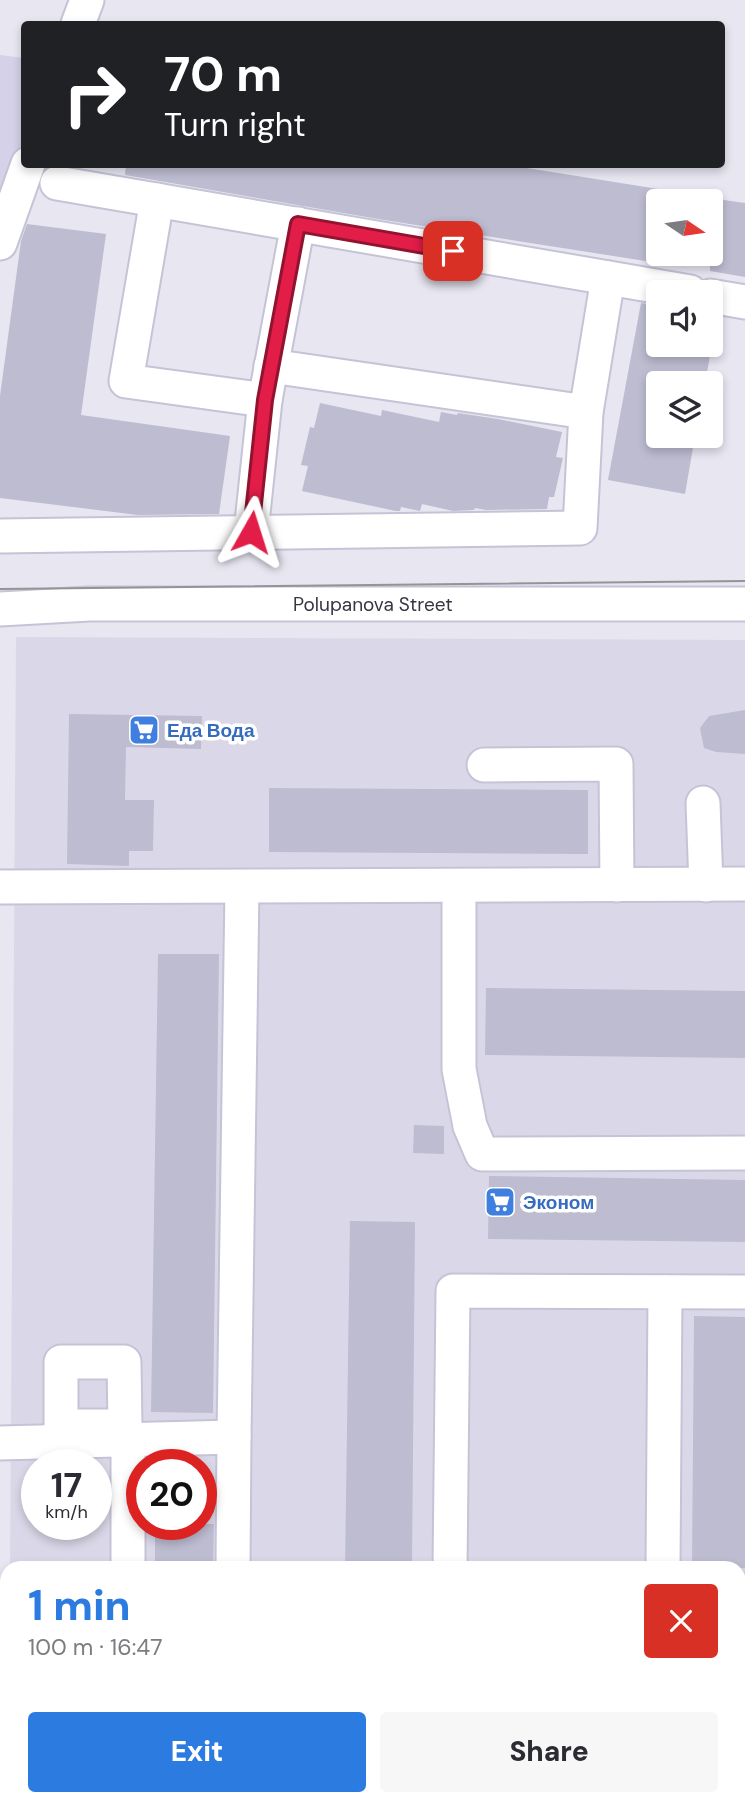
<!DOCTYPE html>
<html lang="en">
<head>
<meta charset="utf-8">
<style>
	:root { --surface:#fff; --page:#f7f7f7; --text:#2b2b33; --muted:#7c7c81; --accent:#2c7be1 }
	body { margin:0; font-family:"DM Sans",sans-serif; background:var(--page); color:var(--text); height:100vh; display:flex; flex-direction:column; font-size:26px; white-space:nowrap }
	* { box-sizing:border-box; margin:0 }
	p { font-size:23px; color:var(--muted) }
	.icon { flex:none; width:38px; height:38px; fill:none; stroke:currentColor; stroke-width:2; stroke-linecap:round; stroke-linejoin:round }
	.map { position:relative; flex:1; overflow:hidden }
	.details { position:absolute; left:0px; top:1561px; width:746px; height:245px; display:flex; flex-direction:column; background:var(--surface); border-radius:21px 21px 0 0; box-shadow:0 4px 10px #0003 }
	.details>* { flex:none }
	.banner { position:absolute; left:21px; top:21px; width:704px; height:147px; border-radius:7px; box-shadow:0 4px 10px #0003; background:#202124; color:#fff; overflow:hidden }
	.needle { width:46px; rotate:103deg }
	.controls { position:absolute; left:646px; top:189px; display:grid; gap:14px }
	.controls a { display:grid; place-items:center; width:77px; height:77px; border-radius:7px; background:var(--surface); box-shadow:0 4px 10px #0003; font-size:35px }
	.speed { position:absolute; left:21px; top:1449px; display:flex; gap:14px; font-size:35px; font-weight:700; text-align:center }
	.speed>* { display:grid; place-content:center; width:91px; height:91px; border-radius:50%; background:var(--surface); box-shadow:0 4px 10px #0003; line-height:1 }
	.speed small { font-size:18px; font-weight:400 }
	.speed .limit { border:10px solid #d22; background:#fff; color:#111 }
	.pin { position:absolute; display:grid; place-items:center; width:60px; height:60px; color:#fff; margin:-30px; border-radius:14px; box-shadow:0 4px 10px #0006 }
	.me { position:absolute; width:77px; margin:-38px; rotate:6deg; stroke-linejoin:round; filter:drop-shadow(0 0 5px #0008) }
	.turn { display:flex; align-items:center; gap:24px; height:147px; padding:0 28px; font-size:32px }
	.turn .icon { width:91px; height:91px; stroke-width:2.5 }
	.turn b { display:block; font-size:49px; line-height:60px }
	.round { display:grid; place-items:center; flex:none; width:74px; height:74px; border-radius:7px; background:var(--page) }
	.overview { display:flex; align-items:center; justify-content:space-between; height:119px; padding:0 28px }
	h1 { font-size:42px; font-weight:800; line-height:52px; color:var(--accent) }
	.primary-button { display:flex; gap:14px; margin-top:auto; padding:14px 28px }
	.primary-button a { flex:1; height:80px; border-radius:7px; background:var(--accent); color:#fff; font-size:28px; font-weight:800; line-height:80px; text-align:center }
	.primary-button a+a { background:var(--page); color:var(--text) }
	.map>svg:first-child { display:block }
	.residential { fill:#dad8e8; fill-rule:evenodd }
	.education { fill:#d4d1e8 }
	.building { fill:#bdbcd1 }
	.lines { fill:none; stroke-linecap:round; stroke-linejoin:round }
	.minor-casing { stroke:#c5c3d6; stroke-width:37 }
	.minor { stroke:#fff; stroke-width:33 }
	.tram { stroke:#949494; stroke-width:2 }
	.route-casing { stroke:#92132f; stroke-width:18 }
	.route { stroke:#e11d48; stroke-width:12 }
	.labels { text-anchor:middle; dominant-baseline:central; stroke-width:7; stroke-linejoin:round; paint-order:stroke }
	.street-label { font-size:19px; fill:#363643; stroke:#fff }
	.shop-label { font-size:19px; font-weight:bold; fill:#366cbe; stroke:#fff; text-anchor:start }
</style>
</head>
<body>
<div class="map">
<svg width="745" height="1806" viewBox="0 0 745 1806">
	<rect width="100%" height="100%" fill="#e7e6f1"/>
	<path class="residential" d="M16,637l729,3v1166h-736v-7h729v-231h-728zM37,1465h59v59h-59zM142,1465h59v59h-59z"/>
	<path class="education" d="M0,55l24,3v82l-24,66z"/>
	<path class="building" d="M126,164h376l156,25v74l-280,-44 -253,-44z
		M710,198l35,5v74l-35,-6z
		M27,224l79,10 -25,181 149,21 -11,78 -81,1 -138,-17v-102l21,-155z
		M641,303l17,3v39h54l-7,38h-47v53h37l-10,58 -77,-14z
		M320,403l61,13 1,-6 57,12 2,-10 16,3 1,-2 40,6 64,13 -6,25 7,1 -9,39h-5l-2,12 -61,1 -11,-2 -1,2 -21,1 -31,-7 -2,7 -19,-4 -1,4h-4l-94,-20 6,-25 -7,-1 9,-38 4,1z
		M745,710v44l-29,-2 -12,-4 -4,-20 9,-12z
		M69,714l133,2 -1,33 -75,-2 -1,53h29l-1,51h-24v15l-62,-2z
		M269,788l319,2v64l-319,-2z
		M158,954h61l-6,459 -62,-1z
		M486,988l259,3v67l-260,-3z
		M414,1125l30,1v28l-31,-1z
		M489,1176l256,4v62l-257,-3z
		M350,1221l65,1 -3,346h-67z
		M694,1316l51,1v251h-53z
		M155,1524h59l-1,44h-58z"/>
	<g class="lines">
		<g class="minor-casing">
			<g id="minor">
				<path d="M78,24l9,-24"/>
				<path d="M57,183l633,109"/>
				<path d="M157,200l-31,181 139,19 33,-176"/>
				<path d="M0,243l28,-79"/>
				<path d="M710,296l35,6"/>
				<path d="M271,366l315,46 22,-134"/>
				<path d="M251,532l14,-132"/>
				<path d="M0,536l580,-8 6,-116"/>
				<path id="s1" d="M0,609l89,-5h656"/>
				<path d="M484,765l132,-1 1,121"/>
				<path d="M703,803l3,82"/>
				<path d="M459,886v183l11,57 12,28 263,-1"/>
				<path d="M0,887l745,-3"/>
				<path d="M61,1362h63l1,64h-64z"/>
				<path d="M234,1437l8,-550"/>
				<path d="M128,1440v128"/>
				<path d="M0,1443l234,-6 -1,131"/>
				<path d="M450,1568l3,-277 292,1"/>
				<path d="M663,1568l2,-276"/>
				<path d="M129,1799v7"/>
				<path d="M232,1806v-7"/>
				<path d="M447,1806v-7"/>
				<path d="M661,1806v-7"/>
			</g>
		</g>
		<use href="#minor" class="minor"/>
		<path class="tram" d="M0,589l745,-8"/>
	</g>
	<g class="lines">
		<g class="route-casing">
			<path id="route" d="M251,532l14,-132 33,-176 155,27"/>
		</g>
		<use href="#route" class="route"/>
	</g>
	<defs>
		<g id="supermarket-square" transform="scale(1.575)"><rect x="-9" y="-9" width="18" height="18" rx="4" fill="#3f7fe0" stroke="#fff"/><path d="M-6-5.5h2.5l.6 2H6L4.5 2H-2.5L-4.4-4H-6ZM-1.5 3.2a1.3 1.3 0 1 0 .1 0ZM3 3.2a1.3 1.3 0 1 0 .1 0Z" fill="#fff"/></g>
	</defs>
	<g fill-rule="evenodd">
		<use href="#supermarket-square" x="144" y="730"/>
		<use href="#supermarket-square" x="500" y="1202"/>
	</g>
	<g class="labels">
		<g class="street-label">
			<text stroke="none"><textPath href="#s1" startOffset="373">Polupanova Street</textPath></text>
		</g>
		<g class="shop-label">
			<text x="167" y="730">Еда Вода</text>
			<text x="523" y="1202">Эконом</text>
		</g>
	</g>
</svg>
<div class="controls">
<a><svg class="needle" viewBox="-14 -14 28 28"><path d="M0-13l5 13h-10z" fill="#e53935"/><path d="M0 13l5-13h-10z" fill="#7c7c81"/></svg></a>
<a><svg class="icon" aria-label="sound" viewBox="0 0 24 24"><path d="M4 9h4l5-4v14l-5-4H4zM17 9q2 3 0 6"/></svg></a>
<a><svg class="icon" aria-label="layers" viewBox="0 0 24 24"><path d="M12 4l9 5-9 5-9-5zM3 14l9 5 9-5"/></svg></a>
</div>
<div class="speed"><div>17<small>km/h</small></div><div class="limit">20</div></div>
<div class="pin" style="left:453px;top:251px;background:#d93025"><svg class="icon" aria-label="arrive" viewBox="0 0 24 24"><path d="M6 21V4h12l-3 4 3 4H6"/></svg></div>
<svg class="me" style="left:251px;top:532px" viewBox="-20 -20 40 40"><path d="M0-17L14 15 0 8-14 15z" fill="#e11d48" stroke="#fff" stroke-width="4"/></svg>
<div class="banner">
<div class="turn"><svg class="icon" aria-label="right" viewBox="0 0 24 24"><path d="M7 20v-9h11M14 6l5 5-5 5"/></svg><div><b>70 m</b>Turn right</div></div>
</div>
<section class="details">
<div class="overview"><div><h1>1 min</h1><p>100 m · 16:47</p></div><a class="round" style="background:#d93025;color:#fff"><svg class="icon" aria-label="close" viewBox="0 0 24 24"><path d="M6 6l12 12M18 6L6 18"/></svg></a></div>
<div class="primary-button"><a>Exit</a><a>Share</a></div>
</section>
</div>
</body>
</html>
